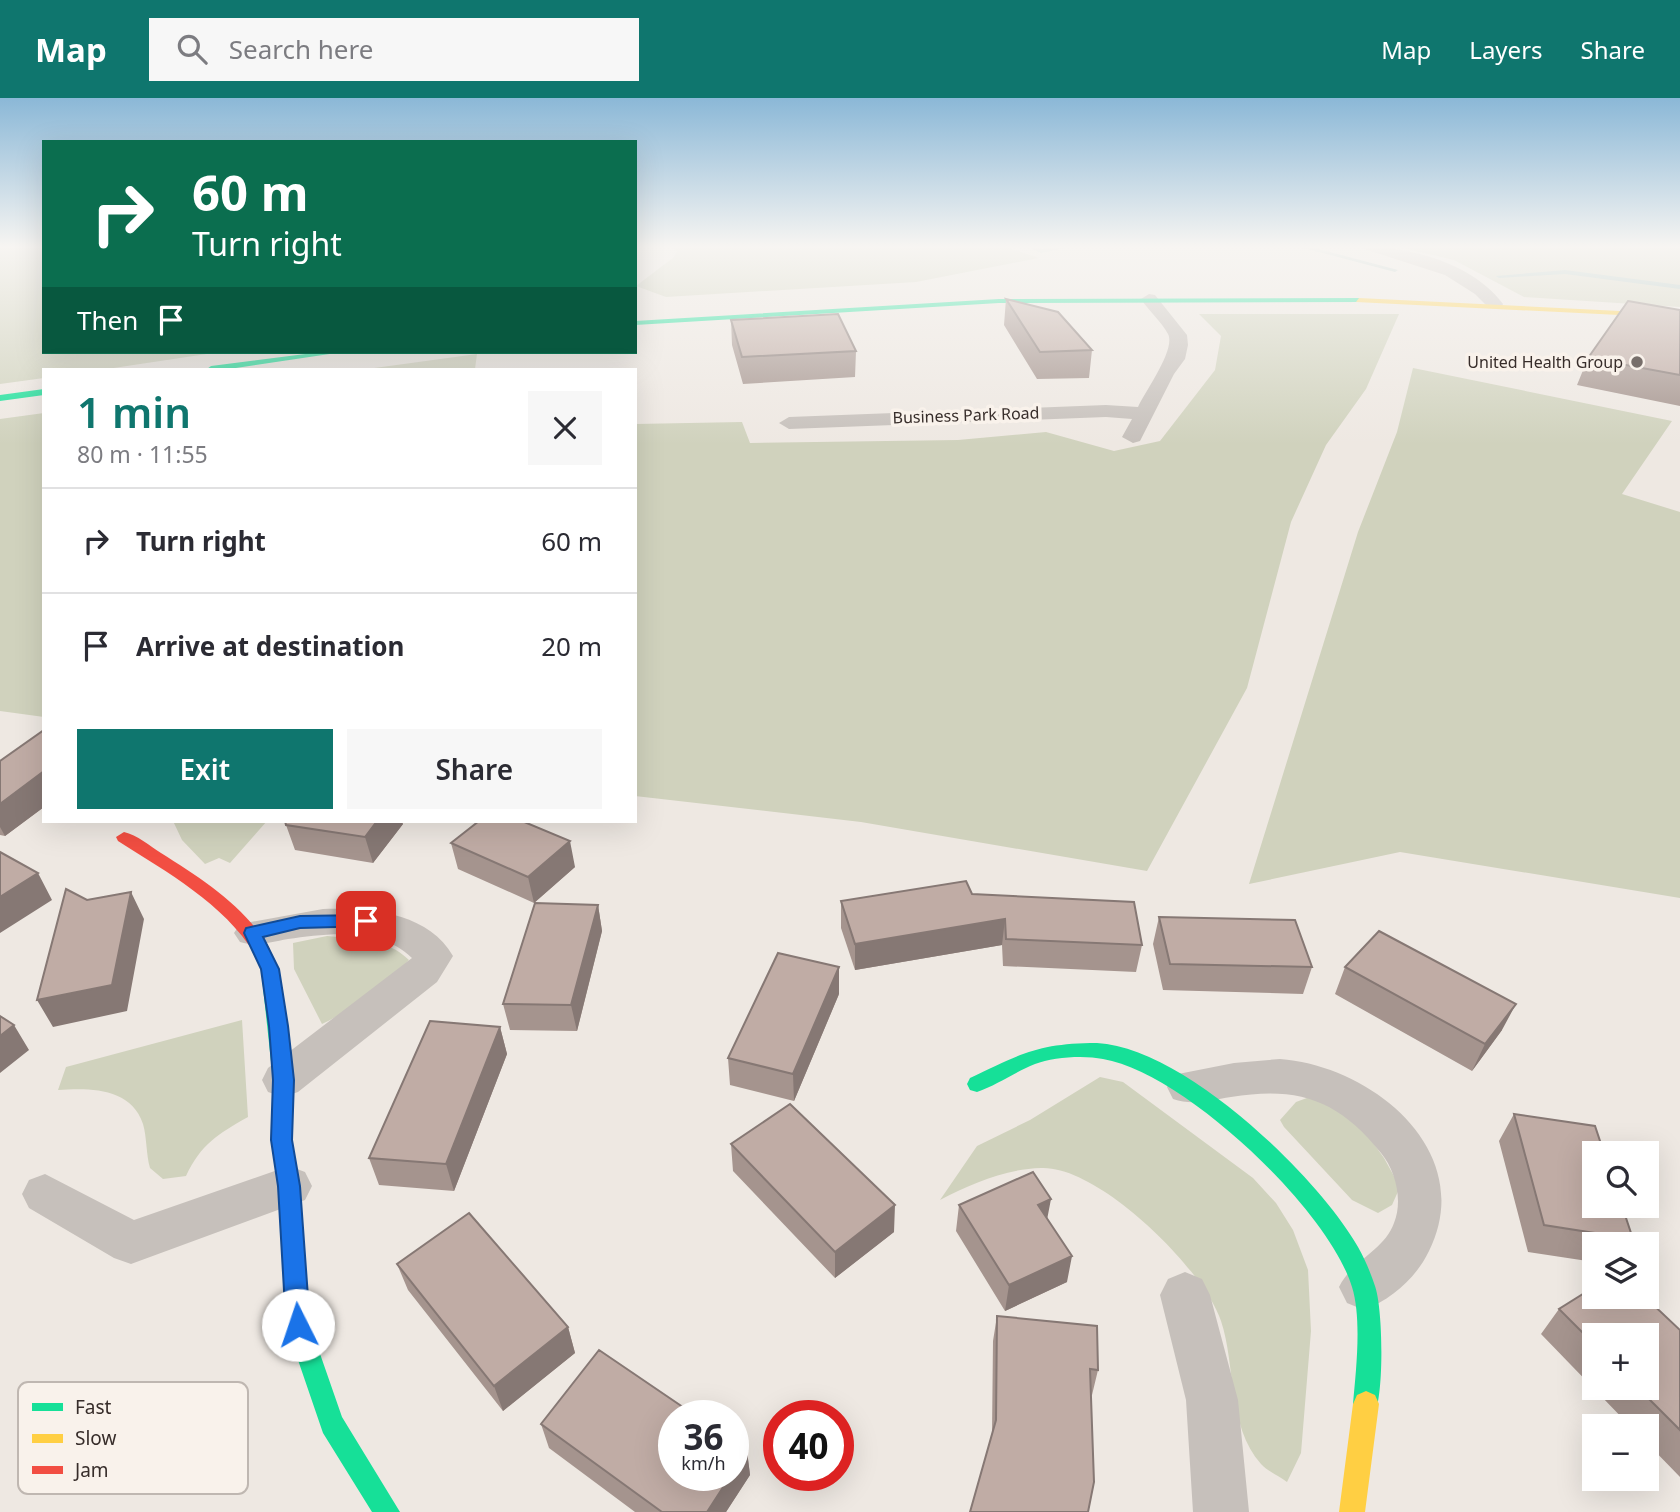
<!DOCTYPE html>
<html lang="en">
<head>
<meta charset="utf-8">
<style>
	:root { --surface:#fff; --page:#f7f7f7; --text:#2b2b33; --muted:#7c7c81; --line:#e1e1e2; --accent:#0f766e }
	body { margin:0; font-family:"Noto Sans",sans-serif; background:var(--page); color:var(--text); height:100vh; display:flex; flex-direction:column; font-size:26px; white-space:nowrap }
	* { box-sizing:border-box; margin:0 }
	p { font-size:23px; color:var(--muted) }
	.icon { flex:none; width:38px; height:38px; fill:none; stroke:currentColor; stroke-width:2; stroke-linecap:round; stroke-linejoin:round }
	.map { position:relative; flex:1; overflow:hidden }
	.details { position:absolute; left:42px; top:270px; width:595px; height:455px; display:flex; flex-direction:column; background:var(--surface); border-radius:0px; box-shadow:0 7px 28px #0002 }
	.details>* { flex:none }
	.guide { position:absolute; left:42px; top:42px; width:595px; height:214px; border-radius:0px; box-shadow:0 7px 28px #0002; background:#0b6e4f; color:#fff; overflow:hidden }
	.tools { position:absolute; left:1582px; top:1043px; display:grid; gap:14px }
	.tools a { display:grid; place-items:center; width:77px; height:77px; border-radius:0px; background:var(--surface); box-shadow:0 7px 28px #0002; font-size:35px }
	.speed { position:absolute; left:658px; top:1302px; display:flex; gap:14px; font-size:35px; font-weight:700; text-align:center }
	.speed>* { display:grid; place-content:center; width:91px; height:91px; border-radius:50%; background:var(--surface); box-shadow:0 7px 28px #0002; line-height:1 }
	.speed small { font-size:18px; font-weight:400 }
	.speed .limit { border:10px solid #d22; background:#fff; color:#111 }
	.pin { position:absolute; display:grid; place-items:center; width:60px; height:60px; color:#fff; margin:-30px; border-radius:14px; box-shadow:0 4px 10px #0006 }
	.me { position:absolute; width:77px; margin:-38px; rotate:356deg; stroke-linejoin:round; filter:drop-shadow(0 0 5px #0008) }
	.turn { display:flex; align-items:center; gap:24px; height:147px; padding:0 35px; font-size:32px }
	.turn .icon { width:91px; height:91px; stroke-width:2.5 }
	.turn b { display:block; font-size:49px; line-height:60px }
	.then { display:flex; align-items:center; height:66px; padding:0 35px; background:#0003; gap:14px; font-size:26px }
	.round { display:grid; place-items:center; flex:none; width:74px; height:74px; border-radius:0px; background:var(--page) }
	.summary { display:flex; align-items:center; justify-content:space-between; height:119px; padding:0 35px }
	h1 { font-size:42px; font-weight:600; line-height:52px; color:var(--accent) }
	.action { display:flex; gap:14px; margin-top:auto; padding:14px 35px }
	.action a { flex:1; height:80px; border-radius:0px; background:var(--accent); color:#fff; font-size:28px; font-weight:600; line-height:80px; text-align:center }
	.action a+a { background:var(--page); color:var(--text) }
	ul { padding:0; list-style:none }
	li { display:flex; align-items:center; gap:21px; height:105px; padding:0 35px; border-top:2px solid var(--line) }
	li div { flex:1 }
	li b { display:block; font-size:26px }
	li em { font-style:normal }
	header { display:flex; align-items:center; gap:42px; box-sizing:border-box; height:98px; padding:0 35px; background:var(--accent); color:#fff }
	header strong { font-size:33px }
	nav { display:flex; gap:38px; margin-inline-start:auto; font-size:24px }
	.search { width:490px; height:63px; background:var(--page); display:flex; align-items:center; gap:18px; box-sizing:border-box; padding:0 24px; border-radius:0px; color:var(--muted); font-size:26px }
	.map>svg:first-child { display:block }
	.green { fill:#d0d2bd }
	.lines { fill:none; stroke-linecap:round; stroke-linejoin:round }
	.stream { fill:#a0bfbd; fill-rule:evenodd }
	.street { fill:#c6c0bb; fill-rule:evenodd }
	.fast { fill:#16e098; fill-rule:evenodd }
	.slow { fill:#ffcf43; fill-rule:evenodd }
	.jam { fill:#f24e42; fill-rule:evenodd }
	.wall { fill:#a5948e; fill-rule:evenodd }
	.shaded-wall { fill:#867874 }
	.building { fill:#c0aca5; stroke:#867874; stroke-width:2 }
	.route { fill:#1a73e8; stroke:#114b97; stroke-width:2 }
	.poi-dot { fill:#776e6a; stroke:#f9f2eb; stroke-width:2.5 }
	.labels { text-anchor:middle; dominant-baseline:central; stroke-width:7; stroke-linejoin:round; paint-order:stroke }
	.far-poi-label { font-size:16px; fill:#372d2a; stroke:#f9f2eb; text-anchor:end }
	.far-street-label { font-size:16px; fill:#372d2a; stroke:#f9f2eb }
	.key { fill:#f9f2eb; stroke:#bfb7b1; stroke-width:2 }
	.key-label { font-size:19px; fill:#372d2a }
</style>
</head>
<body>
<header>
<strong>Map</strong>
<div class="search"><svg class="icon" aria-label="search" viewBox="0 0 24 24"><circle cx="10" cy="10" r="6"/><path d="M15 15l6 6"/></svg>Search here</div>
<nav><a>Map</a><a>Layers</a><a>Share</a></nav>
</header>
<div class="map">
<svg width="1680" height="1414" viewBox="0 0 1680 1414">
	<rect width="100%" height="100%" fill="#eee8e2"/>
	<path class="green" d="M0,148h44v106h176l-113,17h-63v9l-44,6z
		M668,148h335l36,12 -123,24 -250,15 -30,-11 38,-29 3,-6z
		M1394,148h286v61l-156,-10 -70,-37z
		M1199,216h200l-33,75 -40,56 -35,77 -44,166 -100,183 -286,-49 -226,-26v-372l107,-2 8,21 208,-3 88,-8 68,19 46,-10 55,-71 6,-34z
		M477,256l-2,15h-108z
		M1413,270l259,53 -50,73 58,18v386l-280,-46 -151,32 109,-352 39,-100z
		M44,315v304l-44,-6v-292z
		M173,723h94l-37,42 -11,-5 -14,6 -23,-24z
		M327,838c28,3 60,2 82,24 -23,26 -56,49 -87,64l-28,-55 -1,-26z
		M242,922l6,97c-30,17 -47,27 -62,59l-23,3 -13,-11c-4,-14 -3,-30 -7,-44 -12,-37 -54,-36 -85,-34l8,-23z
		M1100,979l23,5 130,96 23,25 17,27 15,40 3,61 -10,122 -14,29c-8,-6 -20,-11 -26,-18 -34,-39 -25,-98 -40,-143 -17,-52 -123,-156 -180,-153 -36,1 -70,16 -101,32l37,-54 53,-26z
		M1315,997l33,13 36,50 16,29 -8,18 -14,8 -26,-13 -68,-73 -4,-7 16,-18z"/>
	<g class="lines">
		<path class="stream" d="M1026,148l15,3 33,-3 -33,7z
			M1296,148h11l91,24 -3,2z
			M1565,172l115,15v4l-115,-15 -66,4 -3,-2z"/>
		<path class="street" d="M1355,148c51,0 116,15 148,58l-2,4h-12l-14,-14 -30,-19z
			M1149,196l6,1 32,40 1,10 -3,14 -11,15 -34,67 -7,2 -11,-6 10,-18 -26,-2 -317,12 -10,-6 10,-6 317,-12 32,2c8,-17 38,-58 30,-73 -7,-13 -19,-23 -27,-35z
			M323,811c46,-1 105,3 130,47l-16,26 -139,110 -15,5 -15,-5 -6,-12 6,-12 144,-110c-31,-31 -84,-25 -124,-19 -17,3 -31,8 -48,3l-6,-9 6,-9z
			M1280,961c93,7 198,93 149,192 -13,27 -37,48 -65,59l-17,-7 -8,-16c13,-27 45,-36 55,-64 9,-22 2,-52 -13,-70 -43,-54 -84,-67 -150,-56 -21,3 -38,9 -58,2l-6,-12 6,-12 61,-12z
			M289,1068l16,6 7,14 -7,14 -174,64 -17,-6 -85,-50 -7,-14 7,-14 16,-6 89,46z
			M1185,1174l17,7 8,16 28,105 11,112h-56l-7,-112 -26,-105 8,-16z"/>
		<path class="fast" d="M1359,200l3,4 -363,1 -364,22v-4l364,-22z
			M321,254h22l-114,17h-22l4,-3z
			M44,291v6l-44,6v-6z
			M261,845l6,1 12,25 14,111 -2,60 9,46 10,139 32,92 58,95h-28l-49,-79 -37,-108 -8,-139 -7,-46 2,-60 -12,-111 -9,-20 3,-5z
			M1097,945c86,4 220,132 261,204 7,12 13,27 17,39 8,23 9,105 0,127l-9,4 -9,-4 -4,-9c3,-34 9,-85 -1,-117 -23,-77 -169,-215 -249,-228 -19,-4 -50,-2 -68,5 -20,8 -38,21 -58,28l-7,-2 -3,-6 3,-6c50,-24 69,-35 127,-35z"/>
		<path class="slow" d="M1359,200l321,16v4l-324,-16z
			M1366,1293l9,4 4,9 -14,108h-26l14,-108 4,-9z"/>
		<path class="jam" d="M124,734c13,3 26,14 37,21 41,26 84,53 109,96l-3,5h-12c-32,-51 -87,-81 -137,-113l-2,-4z"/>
	</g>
	<path class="wall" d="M1006,201l86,51 -3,28 -52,1 -33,-54z
		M1680,212v96l-103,-21 11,-27z
		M731,222l125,31 -1,26 -112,7 -11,-39z
		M44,632v77l-39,29 -5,-1v-74z
		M403,726l-30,39 -78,-13 -9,-25z
		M451,745l124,24 -41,36 -76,-34z
		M972,796l170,51 -6,27 -133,-6 -1,-21 -147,25 -14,-42v-27z
		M598,807l4,26 -25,100 -67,-1 -7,-26z
		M1159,819l153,50 -9,27 -140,-4 -10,-46z
		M1345,869l157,63 -30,41 -137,-77z
		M839,896l-45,107 -64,-16 -2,-27z
		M500,929l7,27 -53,137 -75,-6 -10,-27z
		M1514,1016l119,125 -4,5h-35v18l-66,-10 -29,-111z
		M731,1046l163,88 -59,46 -102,-107z
		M959,1107l89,14 19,63 -62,29 -49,-80z
		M397,1166l171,63 7,26 -72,58 -95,-121z
		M1559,1211l121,21v147l-33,-34v-17h-17l-89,-92zM1594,1237l53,53h-53z
		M997,1218l101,54 -6,25 -100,39 1,-93z
		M541,1326l206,27 3,24 -24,37h-91l-86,-64z"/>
	<path class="shaded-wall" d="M44,673v36l-39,29 -5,-9v-23z
		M377,723h25l1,3 -30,39 -8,-26z
		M570,743l5,26 -41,36 -6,-26z
		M38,775l14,27 -52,33v-36z
		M131,794l13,27 -17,92 -74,16 -16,-27z
		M598,807l4,26 -25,100 -6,-26z
		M1005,821l-3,26 -147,25v-26z
		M839,869v27l-45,107 -1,-27z
		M1516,906l-14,26 -30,41 13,-27z
		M14,927l15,25 -29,23v-37z
		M500,929l7,27 -53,137 -8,-27z
		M1051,1101l-5,26 -8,-20z
		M895,1107l-1,27 -59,46v-26z
		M1072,1158l-5,26 -62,29 4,-26z
		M568,1229l7,26 -72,58 -9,-25z
		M747,1353l3,24 -24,37h-19l24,-37h2v-3z"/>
	<path class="building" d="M1006,201l52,13 34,38 -52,2z
		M1628,203l52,9v65l-92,-17z
		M838,216l18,37 -114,6 -11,-37z
		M44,632v41l-44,33v-43z
		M285,723h92l-12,16 -79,-12z
		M479,723h43l48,20 -42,36 -77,-34z
		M0,754l38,21 -38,24z
		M966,783l6,13 162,8 8,43 -136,-6 -1,-20 -150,25 -14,-43z
		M66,791l21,11 44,-8 -19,93 -75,15z
		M535,805l63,2 -27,100 -68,-1z
		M1159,819l136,3 17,47 -142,-3z
		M1379,833l137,73 -31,40 -140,-77z
		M778,855l61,14 -46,107 -65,-16z
		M0,918l14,9 -14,11z
		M430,923l70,6 -54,137 -77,-6z
		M790,1006l105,101 -60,47 -104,-108z
		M1514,1016l81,12 9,27h-10v53h28l11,33 -89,-14z
		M1033,1074l18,27 -13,6 34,51 -63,29 -50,-80z
		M469,1115l99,114 -74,59 -97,-122z
		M1594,1189v10h51l35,33v100l-42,-42h9v-53h-53v9l-35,-35z
		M997,1218l100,10 1,44 -8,-1 4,113 -6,30h-118l26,-92z
		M599,1252l97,66h-22v59h57l-24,37h-45l-121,-88z
		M733,1343l14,10 -14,21z"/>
	<linearGradient id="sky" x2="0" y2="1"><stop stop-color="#8bb8d7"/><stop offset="0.43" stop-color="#f7f5f2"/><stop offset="1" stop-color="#f7f5f2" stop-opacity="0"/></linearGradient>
	<rect width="1680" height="346" fill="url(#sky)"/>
	<path class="route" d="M366,817l9,6 -2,5 -73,2 -37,9 16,32 9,57 6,54 -2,60 8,46 10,139 -4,8 -8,3 -9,-3 -3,-8 -8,-139 -7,-46 2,-60 -4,-54 -8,-57 -17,-36 2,-5 54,-12z"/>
	<circle class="poi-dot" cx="1637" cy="264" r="7"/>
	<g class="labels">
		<g class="far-poi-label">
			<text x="1623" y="264">United Health Group</text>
		</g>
		<g class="far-street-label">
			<text transform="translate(966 317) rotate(-2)">Business Park Road</text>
		</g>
	</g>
	<rect x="18" y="1284" width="230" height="112" rx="10" class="key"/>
	<rect x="32" y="1305" width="31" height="8" fill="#16e098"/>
	<rect x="32" y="1336" width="31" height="9" fill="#ffcf43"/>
	<rect x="32" y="1368" width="31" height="8" fill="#f24e42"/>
	<g class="key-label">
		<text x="75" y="1316">Fast</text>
		<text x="75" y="1347">Slow</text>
		<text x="75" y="1379">Jam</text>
	</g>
</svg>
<div class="tools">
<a><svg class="icon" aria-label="search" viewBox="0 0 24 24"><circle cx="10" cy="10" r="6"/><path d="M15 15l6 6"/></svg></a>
<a><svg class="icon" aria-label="layers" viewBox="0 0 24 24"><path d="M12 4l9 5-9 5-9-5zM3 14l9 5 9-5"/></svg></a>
<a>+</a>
<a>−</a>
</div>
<div class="speed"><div>36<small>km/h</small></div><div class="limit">40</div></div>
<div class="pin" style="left:366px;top:823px;background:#d93025"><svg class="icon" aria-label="arrive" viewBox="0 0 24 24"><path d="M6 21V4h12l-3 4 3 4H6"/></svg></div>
<svg class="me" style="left:298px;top:1227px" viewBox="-20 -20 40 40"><circle r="19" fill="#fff"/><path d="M0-13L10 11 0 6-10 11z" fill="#1a73e8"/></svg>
<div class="guide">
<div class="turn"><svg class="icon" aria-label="right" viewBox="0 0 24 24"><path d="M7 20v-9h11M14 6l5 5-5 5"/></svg><div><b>60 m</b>Turn right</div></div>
<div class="then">Then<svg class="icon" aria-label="arrive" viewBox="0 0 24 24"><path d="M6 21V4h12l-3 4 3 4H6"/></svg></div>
</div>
<section class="details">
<div class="summary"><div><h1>1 min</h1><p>80 m · 11:55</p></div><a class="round"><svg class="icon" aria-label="close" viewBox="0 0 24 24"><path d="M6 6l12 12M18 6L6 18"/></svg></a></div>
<ul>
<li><svg class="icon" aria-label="right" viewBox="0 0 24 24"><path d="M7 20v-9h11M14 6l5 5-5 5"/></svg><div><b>Turn right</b></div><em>60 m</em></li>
<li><svg class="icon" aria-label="arrive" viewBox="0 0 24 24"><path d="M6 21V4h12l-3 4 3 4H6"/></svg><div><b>Arrive at destination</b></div><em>20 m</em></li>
</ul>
<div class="action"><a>Exit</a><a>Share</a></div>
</section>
</div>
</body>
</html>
